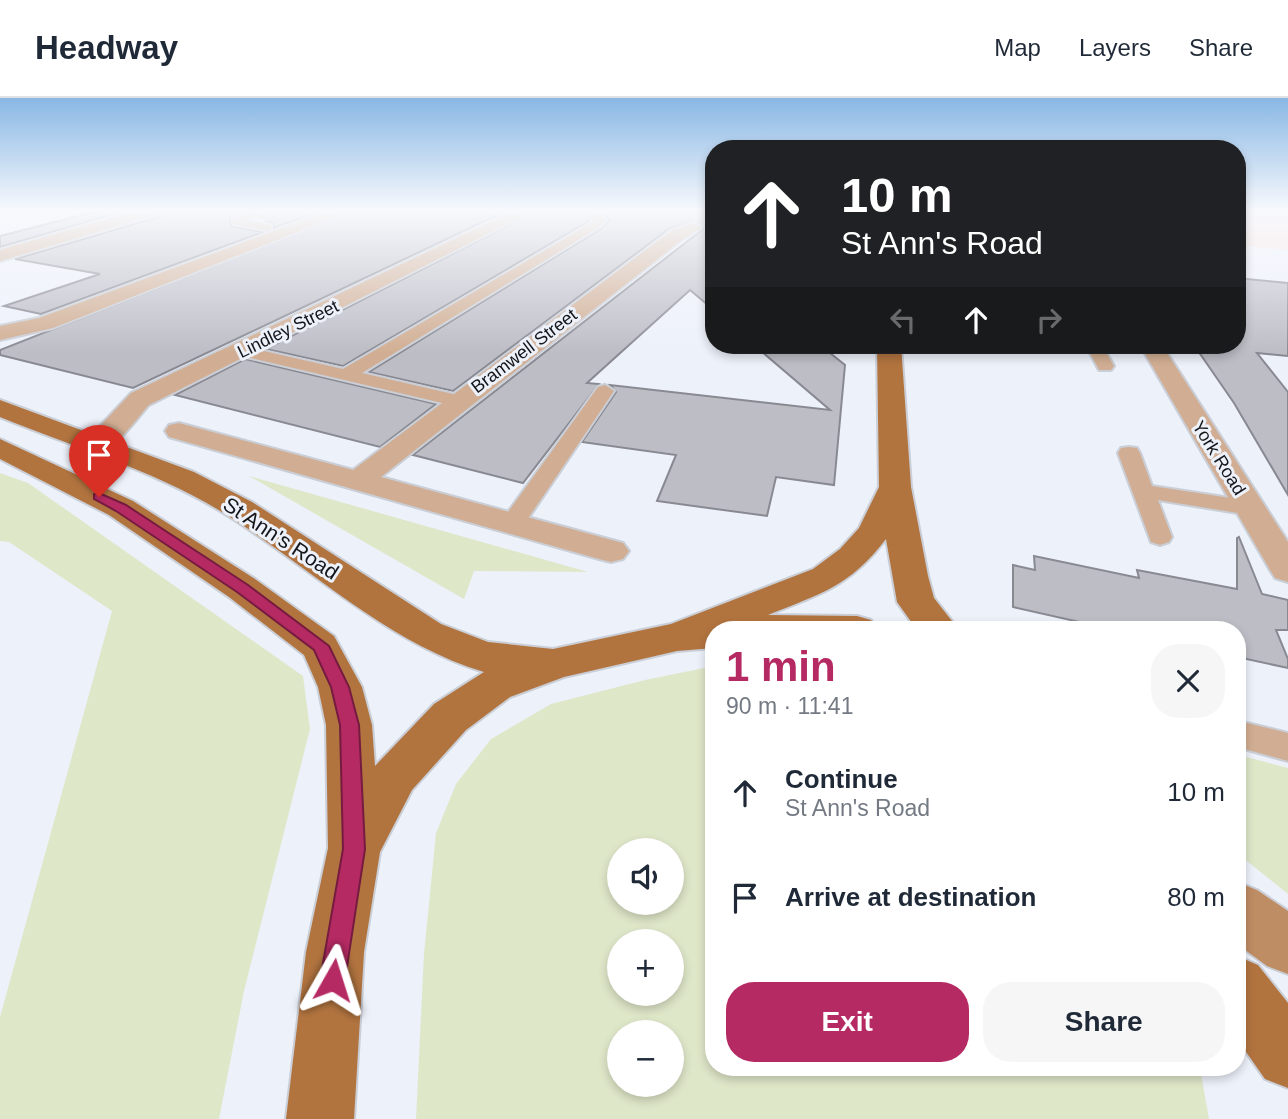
<!DOCTYPE html>
<html lang="en">
<head>
<meta charset="utf-8">
<style>
	:root { --surface:#fff; --page:#f6f6f7; --text:#1f2937; --muted:#747a83; --line:#e0e1e3; --accent:#b62a63 }
	body { margin:0; font-family:Helvetica,sans-serif; background:var(--page); color:var(--text); height:100vh; display:flex; flex-direction:column; font-size:26px; white-space:nowrap }
	* { box-sizing:border-box; margin:0 }
	p { font-size:23px; color:var(--muted) }
	.icon { flex:none; width:38px; height:38px; fill:none; stroke:currentColor; stroke-width:2; stroke-linecap:round; stroke-linejoin:round }
	.map { position:relative; flex:1; overflow:hidden }
	.drawer { position:absolute; left:705px; top:523px; width:541px; height:455px; display:flex; flex-direction:column; background:var(--surface); border-radius:28px; box-shadow:0 4px 10px #0003 }
	.drawer>* { flex:none }
	.guide { position:absolute; left:705px; top:42px; width:541px; height:214px; border-radius:28px; box-shadow:0 4px 10px #0003; background:#202124; color:#fff; overflow:hidden }
	.controls { position:absolute; left:607px; top:740px; display:grid; gap:14px }
	.controls a { display:grid; place-items:center; width:77px; height:77px; border-radius:50%; background:var(--surface); box-shadow:0 4px 10px #0003; font-size:35px }
	.pin { position:absolute; display:grid; place-items:center; width:60px; height:60px; color:#fff; margin:-72px -30px; border-radius:50% 50% 50% 0; rotate:-45deg; box-shadow:0 0 7px #0007 }
	.pin .icon { rotate:45deg }
	.me { position:absolute; width:77px; margin:-38px; rotate:6deg; stroke-linejoin:round; filter:drop-shadow(0 0 5px #0008) }
	.turn { display:flex; align-items:center; gap:24px; height:147px; padding:0 21px; font-size:32px }
	.turn .icon { width:91px; height:91px; stroke-width:2.5 }
	.turn b { display:block; font-size:49px; line-height:60px }
	.lanes { display:flex; align-items:center; height:66px; padding:0 21px; background:#0003; justify-content:center; gap:35px; direction:ltr }
	.lanes .off { opacity:.35 }
	.round { display:grid; place-items:center; flex:none; width:74px; height:74px; border-radius:28px; background:var(--page) }
	.summary { display:flex; align-items:center; justify-content:space-between; height:119px; padding:0 21px }
	h1 { font-size:42px; font-weight:600; line-height:52px; color:var(--accent) }
	.primary-button { display:flex; gap:14px; margin-top:auto; padding:14px 21px }
	.primary-button a { flex:1; height:80px; border-radius:28px; background:var(--accent); color:#fff; font-size:28px; font-weight:600; line-height:80px; text-align:center }
	.primary-button a+a { background:var(--page); color:var(--text) }
	ul { padding:0; list-style:none }
	li { display:flex; align-items:center; gap:21px; height:105px; padding:0 21px }
	li div { flex:1 }
	li b { display:block; font-size:26px }
	li em { font-style:normal }
	header { display:flex; align-items:center; gap:42px; box-sizing:border-box; height:98px; padding:0 35px; background:var(--surface); border-bottom:2px solid var(--line) }
	header strong { font-size:33px }
	nav { display:flex; gap:38px; margin-inline-start:auto; font-size:24px }
	.map>svg:first-child { display:block }
	.education { fill:#fbe1da }
	.green { fill:#dfe7c9; fill-rule:evenodd }
	.building { fill:#bdbdc6; stroke:#898992; stroke-width:2 }
	.lines { fill:none; stroke-linecap:round; stroke-linejoin:round }
	.lane-casing { stroke:#caced6; stroke-width:4 }
	.street-casing { stroke:#caced6; stroke-width:4 }
	.secondary-casing { stroke:#caced6; stroke-width:4 }
	.primary-casing { stroke:#caced6; stroke-width:4 }
	.lane { fill:#d1ae93; fill-rule:evenodd }
	.street { fill:#d1ae93; fill-rule:evenodd }
	.secondary { fill:#bf8d64; fill-rule:evenodd }
	.primary { fill:#b2743f; fill-rule:evenodd }
	.route { fill:#b62a63; stroke:#761b40; stroke-width:2 }
	.labels { text-anchor:middle; dominant-baseline:central; stroke-width:6; stroke-linejoin:round; paint-order:stroke }
	.far-street-label { font-size:18px; fill:#15161a; stroke:#edf1fa }
	.street-label { font-size:21px; fill:#15161a; stroke:#edf1fa }
</style>
</head>
<body>
<header>
<strong>Headway</strong>
<nav><a>Map</a><a>Layers</a><a>Share</a></nav>
</header>
<div class="map">
<svg width="1288" height="1021" viewBox="0 0 1288 1021">
	<rect width="100%" height="100%" fill="#edf1fa"/>
	<path class="education" d="M1237,112h51v40l-51,-5z"/>
	<path class="green" d="M0,375l28,10 275,193 7,53 -66,262 -25,128h-219v-102l112,-406 -103,-69 -9,-1z
		M249,378l339,96 -114,-1 -10,28z
		M714,568v402h486l9,51h-793l8,-165 12,-121 20,-49 35,-45 60,-35 94,-24zM620,752h52v53h-52zM620,844h52v52h-52zM672,934v53h-52v-53z
		M1237,654l6,4 45,12v126l-51,-41z"/>
	<path class="building" d="M101,112h27l-128,37v-11z
		M165,112h67l4,6 -6,4 1,6 32,6 -222,82 -37,-8 96,-32 -85,-15 147,-43z
		M274,112h49l-49,18 -1,-5 -7,-2 9,-5z
		M355,112h153l-375,178 -133,-33v-5z
		M538,112h46l5,11 -246,145 -77,-17z
		M601,112h113v100l-24,-20 -103,93 12,1 -76,99 -110,-28 290,-226 -11,-8 -23,8 -216,162 -84,-19 233,-144 7,-8z
		M1237,180l51,5v73l-31,-3 31,39v103l-54,-92 -40,-58h43z
		M754,247h66l25,20 -11,120 -58,-8 -9,39 -110,-15 19,-46 -94,-13 34,-50 -6,-7 220,25z
		M245,261l191,45 -56,43 -205,-52z
		M1239,439l23,57 26,6v30h-12l12,29v9l-51,-11v-27h-122l-102,-23v-42l22,5 -1,-14 105,22 -2,-8 100,19v-51z"/>
	<g class="lines">
		<g class="lane-casing">
			<path id="lane" d="M251,112l11,2 -14,9 23,4v6l-38,-7v-4z
				M586,112h11l9,10 -5,6 -239,147 104,24 3,4 -3,4 -7,2 -217,-51 -9,-5 9,-5 101,23 250,-147z
				M1086,247h16l12,21 -3,4h-12z
				M605,287l9,6 -93,138 -9,2 -9,-2 -3,-5 3,-5 95,-132z
				M1129,349l8,1 3,5 12,33 98,15 8,2 4,5 -4,5 -8,2 -92,-15 14,37 -3,5 -9,3 -9,-3 -33,-89 3,-5z
				M1247,625l41,10v28l-51,-14v-20z"/>
		</g>
		<g class="street-casing">
			<path id="street" d="M138,112h25l-2,3 -161,48v-11z
				M234,112h36l4,4 -8,5 -30,-6z
				M331,112h22l-300,118 -53,12v-14l39,-8z
				M515,112h20l-386,195c-16,17 -36,52 -62,45l-4,-6 48,-51z
				M693,125l8,5 -18,11 -302,238 242,66 6,8 -6,8 -12,3 -12,-3 -430,-122 -4,-6 4,-6 10,-2 174,47 318,-239z
				M1140,247h22l126,197v40l-13,-4 -5,-8z"/>
		</g>
		<g class="secondary-casing">
			<path id="secondary" d="M1237,784l20,8 31,21v63l-21,-8 -30,-22z"/>
		</g>
		<g class="primary-casing">
			<path id="primary" d="M877,247h24l10,142 17,89 6,22 25,32h-42l-20,-28 -11,-63c-37,48 -64,54 -118,76l89,1 14,4 6,10h-163v18l-37,3 -113,26 -54,20 -44,33 -54,60 -32,62 -16,100 -10,167h-68l20,-167 22,-104 -2,-123 -8,-38 -14,-32 -75,-58 -120,-82 -109,-56v-20l133,62 122,78 79,57 28,51 10,38 3,41 59,-62 50,-32c-96,-29 -171,-102 -254,-155 -70,-45 -154,-69 -230,-100v-17l194,72 58,30 189,122 47,18 65,7 118,-25 142,-55 27,-20 19,-21 20,-41z
				M1237,858l21,9 30,38v85l-23,-9 -28,-40z"/>
		</g>
		<use href="#lane" class="lane"/>
		<use href="#street" class="street"/>
		<use href="#secondary" class="secondary"/>
		<use href="#primary" class="primary"/>
	</g>
	<linearGradient id="sky" x2="0" y2="1"><stop stop-color="#89b7e4"/><stop offset="0.44" stop-color="#f7f9fd"/><stop offset="1" stop-color="#f7f9fd" stop-opacity="0"/></linearGradient>
	<rect width="1288" height="255" fill="url(#sky)"/>
	<path class="route" d="M99,395l27,12 122,80 81,61 20,41 10,38 6,124 -20,131 -4,8 -8,4 -9,-4 -4,-8 23,-131 -3,-124 -9,-38 -17,-37 -77,-58 -121,-81 -22,-12v-5z"/>
	<g class="labels">
		<g class="far-street-label">
			<text transform="translate(288 231) rotate(-26)">Lindley Street</text>
			<text transform="translate(524 253) rotate(-37)">Bramwell Street</text>
			<text transform="translate(1219 360) rotate(58)">York Road</text>
		</g>
		<g class="street-label">
			<text transform="translate(281 440) rotate(33)">St Ann's Road</text>
		</g>
	</g>
</svg>
<div class="controls">
<a><svg class="icon" aria-label="sound" viewBox="0 0 24 24"><path d="M4 9h4l5-4v14l-5-4H4zM17 9q2 3 0 6"/></svg></a>
<a>+</a>
<a>−</a>
</div>
<div class="pin" style="left:99px;top:399px;background:#d93025"><svg class="icon" aria-label="arrive" viewBox="0 0 24 24"><path d="M6 21V4h12l-3 4 3 4H6"/></svg></div>
<svg class="me" style="left:333px;top:882px" viewBox="-20 -20 40 40"><path d="M0-17L14 15 0 8-14 15z" fill="#b62a63" stroke="#fff" stroke-width="4"/></svg>
<div class="guide">
<div class="turn"><svg class="icon" aria-label="ahead" viewBox="0 0 24 24"><path d="M12 20V5M6 11l6-6 6 6"/></svg><div><b>10 m</b>St Ann's Road</div></div>
<div class="lanes"><svg class="icon off" aria-label="left" viewBox="0 0 24 24"><path d="M17 20v-9H6M10 6l-5 5 5 5"/></svg><svg class="icon" aria-label="ahead" viewBox="0 0 24 24"><path d="M12 20V5M6 11l6-6 6 6"/></svg><svg class="icon off" aria-label="right" viewBox="0 0 24 24"><path d="M7 20v-9h11M14 6l5 5-5 5"/></svg></div>
</div>
<section class="drawer">
<div class="summary"><div><h1>1 min</h1><p>90 m · 11:41</p></div><a class="round"><svg class="icon" aria-label="close" viewBox="0 0 24 24"><path d="M6 6l12 12M18 6L6 18"/></svg></a></div>
<ul>
<li><svg class="icon" aria-label="ahead" viewBox="0 0 24 24"><path d="M12 20V5M6 11l6-6 6 6"/></svg><div><b>Continue</b><p>St Ann's Road</p></div><em>10 m</em></li>
<li><svg class="icon" aria-label="arrive" viewBox="0 0 24 24"><path d="M6 21V4h12l-3 4 3 4H6"/></svg><div><b>Arrive at destination</b></div><em>80 m</em></li>
</ul>
<div class="primary-button"><a>Exit</a><a>Share</a></div>
</section>
</div>
</body>
</html>
